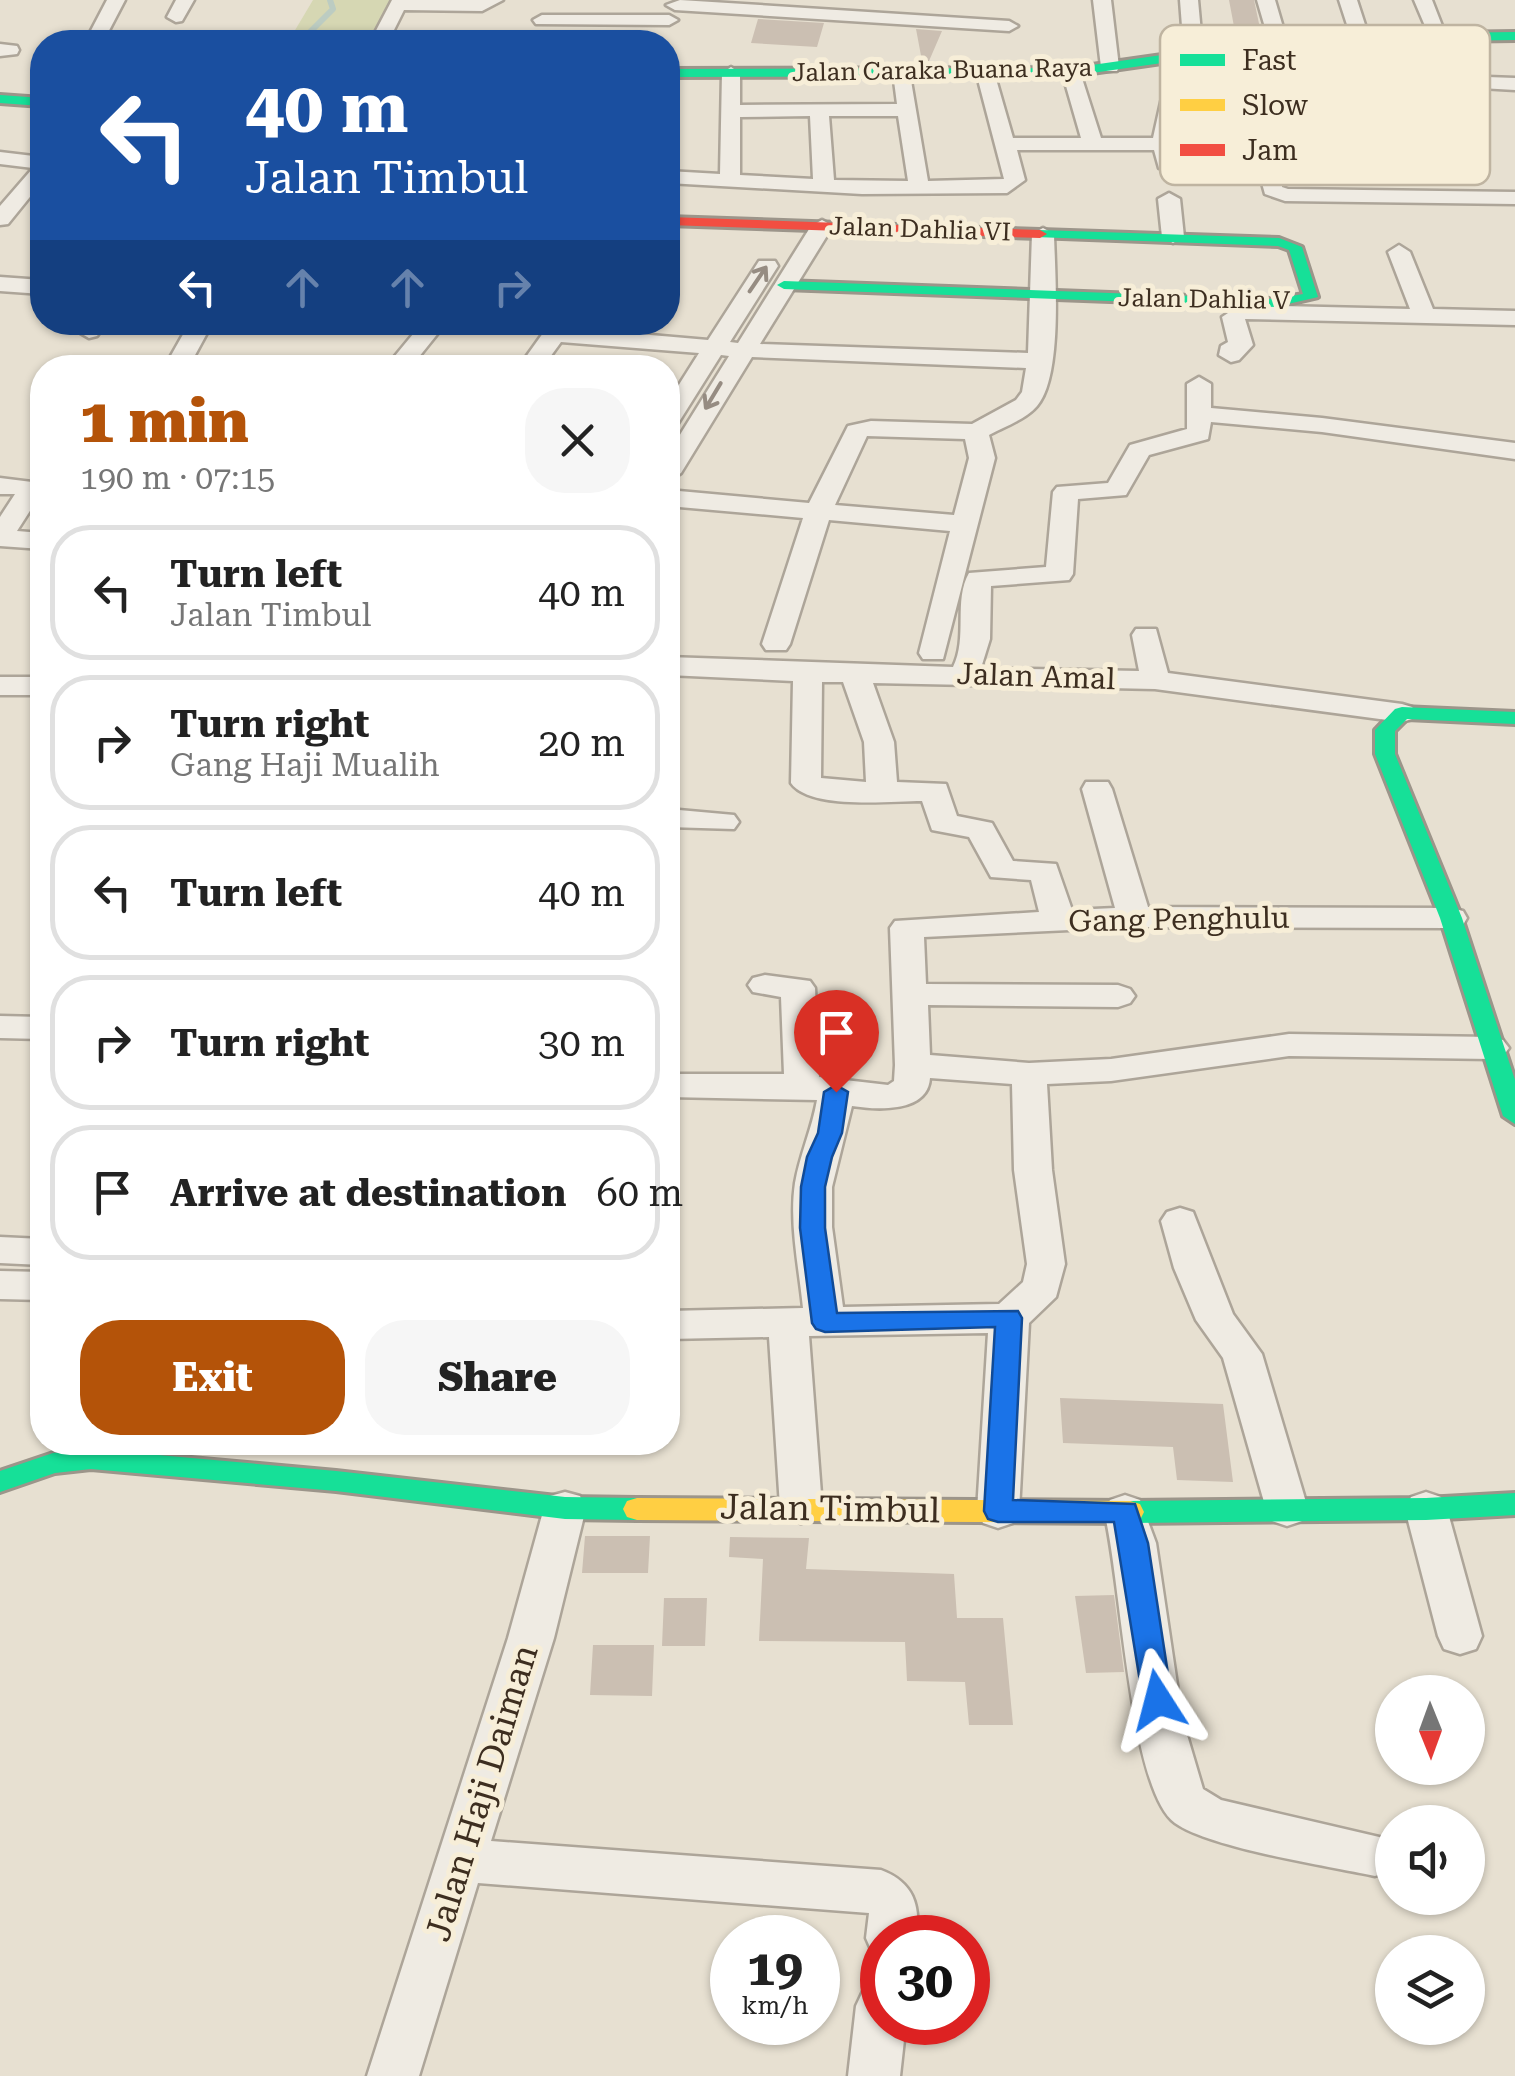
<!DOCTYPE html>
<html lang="en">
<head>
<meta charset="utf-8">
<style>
	:root { --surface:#fff; --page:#f6f6f6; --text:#222; --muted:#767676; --line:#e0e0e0; --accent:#b45309 }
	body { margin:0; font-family:"Roboto Serif",serif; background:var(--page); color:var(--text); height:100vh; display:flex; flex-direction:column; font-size:38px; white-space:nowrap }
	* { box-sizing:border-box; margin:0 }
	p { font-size:32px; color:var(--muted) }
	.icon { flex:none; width:55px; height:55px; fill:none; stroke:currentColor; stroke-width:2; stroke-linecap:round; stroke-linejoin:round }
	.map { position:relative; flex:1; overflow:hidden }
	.side { position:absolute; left:30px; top:355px; width:650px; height:1100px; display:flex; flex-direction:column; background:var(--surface); border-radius:40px; box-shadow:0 2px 8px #0004 }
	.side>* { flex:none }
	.hud { position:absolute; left:30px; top:30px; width:650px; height:305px; border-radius:40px; box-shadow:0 2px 8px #0004; background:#1a4fa0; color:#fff; overflow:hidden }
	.needle { width:65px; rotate:179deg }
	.controls { position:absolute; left:1375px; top:1675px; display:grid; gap:20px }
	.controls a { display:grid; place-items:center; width:110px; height:110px; border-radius:50%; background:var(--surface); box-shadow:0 2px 8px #0004; font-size:50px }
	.speed { position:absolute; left:710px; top:1915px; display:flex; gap:20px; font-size:50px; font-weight:700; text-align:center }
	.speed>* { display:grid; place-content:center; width:130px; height:130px; border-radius:50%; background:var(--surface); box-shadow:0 2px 8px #0004; line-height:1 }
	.speed small { font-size:25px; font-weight:400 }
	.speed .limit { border:15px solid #d22; background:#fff; color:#111 }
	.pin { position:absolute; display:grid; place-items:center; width:85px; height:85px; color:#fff; margin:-102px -42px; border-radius:50% 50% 50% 0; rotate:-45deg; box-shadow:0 0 10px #0007 }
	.pin .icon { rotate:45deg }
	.me { position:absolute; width:110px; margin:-55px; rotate:351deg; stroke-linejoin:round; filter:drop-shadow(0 0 8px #0008) }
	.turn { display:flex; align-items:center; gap:35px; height:210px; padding:0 50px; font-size:45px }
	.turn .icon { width:130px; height:130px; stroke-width:2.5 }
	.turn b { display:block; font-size:70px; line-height:85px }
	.lanes { display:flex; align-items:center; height:95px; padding:0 50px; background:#0003; justify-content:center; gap:50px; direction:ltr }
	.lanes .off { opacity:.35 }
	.round { display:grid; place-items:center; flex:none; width:105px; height:105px; border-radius:40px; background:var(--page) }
	.head { display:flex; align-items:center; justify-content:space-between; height:170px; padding:0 50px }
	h1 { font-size:60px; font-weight:800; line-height:75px; color:var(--accent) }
	.primary-button { display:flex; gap:20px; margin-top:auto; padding:20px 50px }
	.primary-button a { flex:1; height:115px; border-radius:40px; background:var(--accent); color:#fff; font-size:40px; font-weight:800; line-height:115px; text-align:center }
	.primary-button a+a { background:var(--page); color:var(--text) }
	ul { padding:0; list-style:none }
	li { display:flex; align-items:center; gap:30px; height:135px; margin:0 20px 15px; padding:0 30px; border:5px solid var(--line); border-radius:40px }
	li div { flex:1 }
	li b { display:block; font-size:38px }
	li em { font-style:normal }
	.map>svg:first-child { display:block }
	.green { fill:#d6d7b3 }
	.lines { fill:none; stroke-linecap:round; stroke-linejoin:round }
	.stream { stroke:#bcccc2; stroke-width:6 }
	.building { fill:#cbbfb2 }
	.street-casing { stroke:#ada599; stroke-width:5 }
	.fast-casing { stroke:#9c958a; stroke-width:6 }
	.slow-casing { stroke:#9c958a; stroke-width:6 }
	.jam-casing { stroke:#9c958a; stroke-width:6 }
	.street { fill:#efebe3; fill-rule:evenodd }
	.fast { fill:#16e098; fill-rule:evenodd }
	.slow { fill:#ffcf43; fill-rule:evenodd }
	.jam { fill:#f24e42; fill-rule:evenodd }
	.oneway { stroke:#968c82 }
	.route { fill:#1a73e8; stroke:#114b97; stroke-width:2.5 }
	.labels { text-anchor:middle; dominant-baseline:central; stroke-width:10; stroke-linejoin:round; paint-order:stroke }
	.far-street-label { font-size:25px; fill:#3d2e20; stroke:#f7eed8 }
	.street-label { font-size:30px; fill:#3d2e20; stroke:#f7eed8 }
	.near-street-label { font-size:35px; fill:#3d2e20; stroke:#f7eed8 }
	.key { fill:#f7eed8; stroke:#bfb4a1; stroke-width:2.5 }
	.key-label { font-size:28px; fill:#3d2e20 }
</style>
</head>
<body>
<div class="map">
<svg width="1515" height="2076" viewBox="0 0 1515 2076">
	<rect width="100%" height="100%" fill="#e7e0d1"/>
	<path class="green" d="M313,0h88l-22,42h-91z"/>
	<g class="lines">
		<path class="stream" d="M306,36l27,-27 -3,-9"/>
	</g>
	<path class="building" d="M1229,0h25l7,33 -25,4z
		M758,19l66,4 -7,24 -66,-4z
		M916,29l26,2 -13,30h-7z
		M1060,1398l163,6 10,78 -56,-2 -4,-33 -110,-4z
		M585,1536h65l-2,37h-66z
		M730,1537l79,1 -3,31 148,5 3,44h46l10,107h-44l-4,-43 -58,-1 -2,-39 -146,-1 4,-82 -34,-2z
		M1114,1595l10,77 -38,1 -11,-77z
		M664,1598h43l-2,48h-43z
		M593,1645h61l-2,51 -62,-1z"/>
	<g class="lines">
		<g class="street-casing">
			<path id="street" d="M107,0h18l-22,42h-18z
				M176,0h18l-12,21 -6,1 -9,-5z
				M392,0h111l-21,11 -78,-1 -16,32h-18z
				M680,0l329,21 9,5 -9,5 -334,-21 -9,-5z
				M1093,0h18l8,67 -2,4h-14l-2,-4z
				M1180,0h18l5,55 -2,4h-12l-16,80 2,18 97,9 10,9v12l6,2 227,3v12l-230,-3 -20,-7 -5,-18 -101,-8 -5,-18h-137l8,30 -18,13 -145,1 -194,-11v-12l52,3 2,-101 9,-6 9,6v32l157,-1 -4,-31 2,-4h14l19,112 76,-2 -28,-107 9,-6 9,6 19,66h68l-19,-66 9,-6 9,6 21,66h52l18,-81 13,-4zM810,116l3,63 -73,-4v-58zM829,116h69l10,65 -74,-1z
				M1257,0h18l12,41 -3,4h-12l-3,-4z
				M1339,0h18l12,37 -3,4h-12l-3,-4z
				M1414,0h18l14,36 -3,4h-12z
				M542,15h127l9,5 -9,5 -133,-1 -3,-4z
				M1230,43l9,6 -2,40 42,4v8l-59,-3 1,-49z
				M0,44l17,2 2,4 -2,4 -17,2z
				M1443,56l7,2 10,18 55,2v12l-69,-4 -12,-24z
				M0,152l42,5v25l-34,42 -8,1v-19l33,-38 -33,-4z
				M1169,193l11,6 4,38 -11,6 -11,-6 -4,-38z
				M822,220l11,6 -73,118 268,9 4,-119 11,-6 11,6c1,41 9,142 -17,172 -11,13 -33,21 -48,29l6,23 -52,201h-20l-4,-6 31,-122 -121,-11 -39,124 -4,6h-20l-4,-6 41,-126 -135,-12v-16l141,13 39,-77 23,-5 101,3 44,-24 6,-8 4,-24 -274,-11 -71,116 -13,8v-27l61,-98 -8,-1 -44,70 -9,2v-25l31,-49 -138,-11 -19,26h-24l33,-46h23l-4,6 138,12 51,-79h16l3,5 -48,76 8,1 73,-117zM867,436l98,3 4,19 -15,57 -119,-10z
				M1399,245l11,7 23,57 82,2v14l-270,-6 8,26 -14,15 -8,2 -12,-7 2,-9 7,-4 -6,-25 18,-12 170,4 -22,-57z
				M0,277l42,3v14l-42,-3z
				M84,322h23l-10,14 -8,2 -12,-7z
				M190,322h23l-25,46h-24z
				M423,322h24l-37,46h-25z
				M1199,377l12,7v24l111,10 193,25v16l-193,-27 -111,-10 -3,17 -59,16 -23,40 -48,4 -5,75 -4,6 -78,6 -1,53 -9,29 158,3 -7,-36 4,-6h20l12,44 234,31 10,3 5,6 -5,6 -10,3 -247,-33 -282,-6 21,59 3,40 49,2 11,32 35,7 21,38 43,3 16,46 43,-2 -33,-119 4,-7h22l4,7 36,118 303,1 12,3 4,7 -4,7 -12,3 -317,-1 -210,10 2,47 192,1 12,4 5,7 -5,7 -12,4 -190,-2 2,50 99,8 82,-4 178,-25 202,3 12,3 6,8 -6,8 -12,3 -202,-3 -178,25 -64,3 5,86 13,94 -9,33 -27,26 -10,188 -6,12 -15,5 -15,-5 -6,-12 11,-178 -179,3 13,171 -6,12 -15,4 -15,-4 -6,-12 -11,-170 -101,2v-28l135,-3c-4,-40 -14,-85 -8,-125 5,-29 17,-54 22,-83l-149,-3v-23h116l-3,-77 -28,-5 -5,-7 5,-7 12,-3 45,6 5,7 4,89 69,8 6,-4 1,-16 -5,-137 5,-7 144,-9 -8,-32 -40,-3 -22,-40 -37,-7 -10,-29c-32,0 -112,9 -131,-18l2,-102 -125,-6v-18l285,10c15,-30 0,-66 16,-94l77,-6 7,-75 4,-5 51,-4 22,-38 57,-16v-45zM822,682h21l21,60 2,40 -45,-4zM930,1078l82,6 2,86 13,94 -4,18 -24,22 -156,3 -11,-80v-40l20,-81c25,4 76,7 78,-28z
				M0,478l32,4 10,10 -25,39 25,2v16l-42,-3v-29l15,-23h-15z
				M0,677h42v18h-42z
				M668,809l66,6 5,7 -5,7 -66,-2z
				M0,1016l42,1v22l-42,-1z
				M1180,1208l13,4 40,102 29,40 46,155 -6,12 -15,5 -15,-5 -6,-12 -43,-151 -27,-38 -22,-52 -13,-47 6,-9z
				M0,1237l42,2v26l-42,-2z
				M0,1271l42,1v28l-42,-1z
				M565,1492l15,4 6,12 -32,130 -63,203 390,29c32,12 40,35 35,68h-34v19l-9,-3 -7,-16 3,-25 -391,-30 -59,193h-52l141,-438 36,-130 6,-12z
				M1426,1492l15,5 6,12 35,127 -6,13 -16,5 -16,-5 -6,-13 -33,-127 6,-12z
				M1125,1495l15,5 16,43 26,175 21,71 18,11 171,40v30l-17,6c-47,-10 -165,-28 -200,-53 -46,-33 -54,-249 -71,-311l6,-12z
				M882,1982v40h24l-6,54h-52l8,-70 8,-17z"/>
		</g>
		<g class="fast-casing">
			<path id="fast" d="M1515,32v8l-214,3 -230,33 -403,1v-8l403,-1 230,-33z
				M0,95l42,3v8l-42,-3z
				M1040,230l239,8 23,9 16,50 -43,10 -491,-18 -7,-4 7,-4 491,18 28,-5 -14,-44 -11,-4 -243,-9v-6z
				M1402,707l113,5v12l-108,-5 -12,12v23l67,164 53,162v44l-12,-8 -63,-198 -65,-164v-24l20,-21z
				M91,1449l245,22 229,26 72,1 10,3 4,8 -4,8 -10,3 -72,-1 -229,-28 -245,-22 -36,4 -55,19v-21l53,-18z
				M1515,1493v22l-89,5 -296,3 -10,-3 -4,-8 4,-8 10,-3 296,-3z"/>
		</g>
		<g class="slow-casing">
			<path id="slow" d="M637,1498l493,3 10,3 4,8 -4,8 -10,3 -493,-3 -10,-3 -4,-8 4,-8z"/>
		</g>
		<g class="jam-casing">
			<path id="jam" d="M668,217l372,13 7,4 -7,4 -372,-13z"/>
		</g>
		<use href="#street" class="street"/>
		<use href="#fast" class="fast"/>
		<use href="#slow" class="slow"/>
		<use href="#jam" class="jam"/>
	</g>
	<defs><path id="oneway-shaft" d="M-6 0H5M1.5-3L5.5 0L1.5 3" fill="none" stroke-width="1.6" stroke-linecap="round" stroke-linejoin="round" transform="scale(2.5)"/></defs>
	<g class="oneway">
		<use href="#oneway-shaft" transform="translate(758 279) rotate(-56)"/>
		<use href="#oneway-shaft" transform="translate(713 396) rotate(121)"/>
	</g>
	<path class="route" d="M836,1085l12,7 -6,41 -10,24 -7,30v41l12,85 181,-2 4,7 -9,182 122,4 13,39 24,157 -4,9 -10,4 -11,-4 -4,-9 -29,-178h-116l-10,-3 -4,-8 11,-184 -170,5 -9,-3 -4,-6 -12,-95 1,-41 6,-30 11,-24 6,-41z"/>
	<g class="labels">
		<g class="far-street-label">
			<text transform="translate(942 70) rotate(-1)">Jalan Caraka Buana Raya</text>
			<text transform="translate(920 229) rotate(2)">Jalan Dahlia VI</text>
			<text transform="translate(1204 299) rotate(1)">Jalan Dahlia V</text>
		</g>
		<g class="street-label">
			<text transform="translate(1036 676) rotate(2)">Jalan Amal</text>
			<text transform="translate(1179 919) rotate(-1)">Gang Penghulu</text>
		</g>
		<g class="near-street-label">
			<text transform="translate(830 1509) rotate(1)">Jalan Timbul</text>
			<text transform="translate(482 1793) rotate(-73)">Jalan Haji Daiman</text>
		</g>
	</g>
	<rect x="1160" y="25" width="330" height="160" rx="15" class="key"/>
	<rect x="1180" y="54" width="45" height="12" fill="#16e098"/>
	<rect x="1180" y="99" width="45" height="12" fill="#ffcf43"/>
	<rect x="1180" y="144" width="45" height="12" fill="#f24e42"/>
	<g class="key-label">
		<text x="1242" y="70">Fast</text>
		<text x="1242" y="115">Slow</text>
		<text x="1242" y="160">Jam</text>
	</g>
</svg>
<div class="controls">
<a><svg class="needle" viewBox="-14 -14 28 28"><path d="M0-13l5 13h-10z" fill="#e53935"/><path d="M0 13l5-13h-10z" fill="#767676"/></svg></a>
<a><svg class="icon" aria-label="sound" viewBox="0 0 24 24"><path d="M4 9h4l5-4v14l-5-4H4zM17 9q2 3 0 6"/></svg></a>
<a><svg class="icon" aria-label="layers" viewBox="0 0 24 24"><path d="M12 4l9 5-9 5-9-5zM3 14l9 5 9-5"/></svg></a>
</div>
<div class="speed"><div>19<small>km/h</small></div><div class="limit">30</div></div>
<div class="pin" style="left:836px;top:1092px;background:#d93025"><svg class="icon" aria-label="arrive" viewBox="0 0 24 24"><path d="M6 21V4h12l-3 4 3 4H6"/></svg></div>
<svg class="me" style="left:1158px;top:1700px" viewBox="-20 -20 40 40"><path d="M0-17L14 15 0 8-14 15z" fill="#1a73e8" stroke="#fff" stroke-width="4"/></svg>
<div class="hud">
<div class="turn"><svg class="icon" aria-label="left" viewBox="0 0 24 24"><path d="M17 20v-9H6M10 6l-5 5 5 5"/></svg><div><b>40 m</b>Jalan Timbul</div></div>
<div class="lanes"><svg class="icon" aria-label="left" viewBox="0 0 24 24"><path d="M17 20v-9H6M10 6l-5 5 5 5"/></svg><svg class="icon off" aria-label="ahead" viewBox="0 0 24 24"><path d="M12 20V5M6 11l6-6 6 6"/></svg><svg class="icon off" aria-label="ahead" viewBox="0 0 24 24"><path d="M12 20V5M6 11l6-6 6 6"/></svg><svg class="icon off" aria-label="right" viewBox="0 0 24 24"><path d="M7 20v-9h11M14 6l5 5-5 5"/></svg></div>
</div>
<section class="side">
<div class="head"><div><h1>1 min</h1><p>190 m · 07:15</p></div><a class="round"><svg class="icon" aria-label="close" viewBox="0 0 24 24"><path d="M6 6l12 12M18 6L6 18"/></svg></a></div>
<ul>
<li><svg class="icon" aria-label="left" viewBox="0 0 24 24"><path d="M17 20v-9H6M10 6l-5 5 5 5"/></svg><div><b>Turn left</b><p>Jalan Timbul</p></div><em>40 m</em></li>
<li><svg class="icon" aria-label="right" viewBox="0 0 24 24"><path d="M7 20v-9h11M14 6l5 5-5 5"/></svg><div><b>Turn right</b><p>Gang Haji Mualih</p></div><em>20 m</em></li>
<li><svg class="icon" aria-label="left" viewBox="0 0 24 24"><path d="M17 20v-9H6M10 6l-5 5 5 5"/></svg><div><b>Turn left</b></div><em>40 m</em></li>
<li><svg class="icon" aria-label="right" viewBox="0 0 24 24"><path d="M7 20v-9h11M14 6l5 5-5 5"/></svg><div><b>Turn right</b></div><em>30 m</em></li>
<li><svg class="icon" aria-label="arrive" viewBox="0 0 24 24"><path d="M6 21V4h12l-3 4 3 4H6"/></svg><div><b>Arrive at destination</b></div><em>60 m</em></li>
</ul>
<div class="primary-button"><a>Exit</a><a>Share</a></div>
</section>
</div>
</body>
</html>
